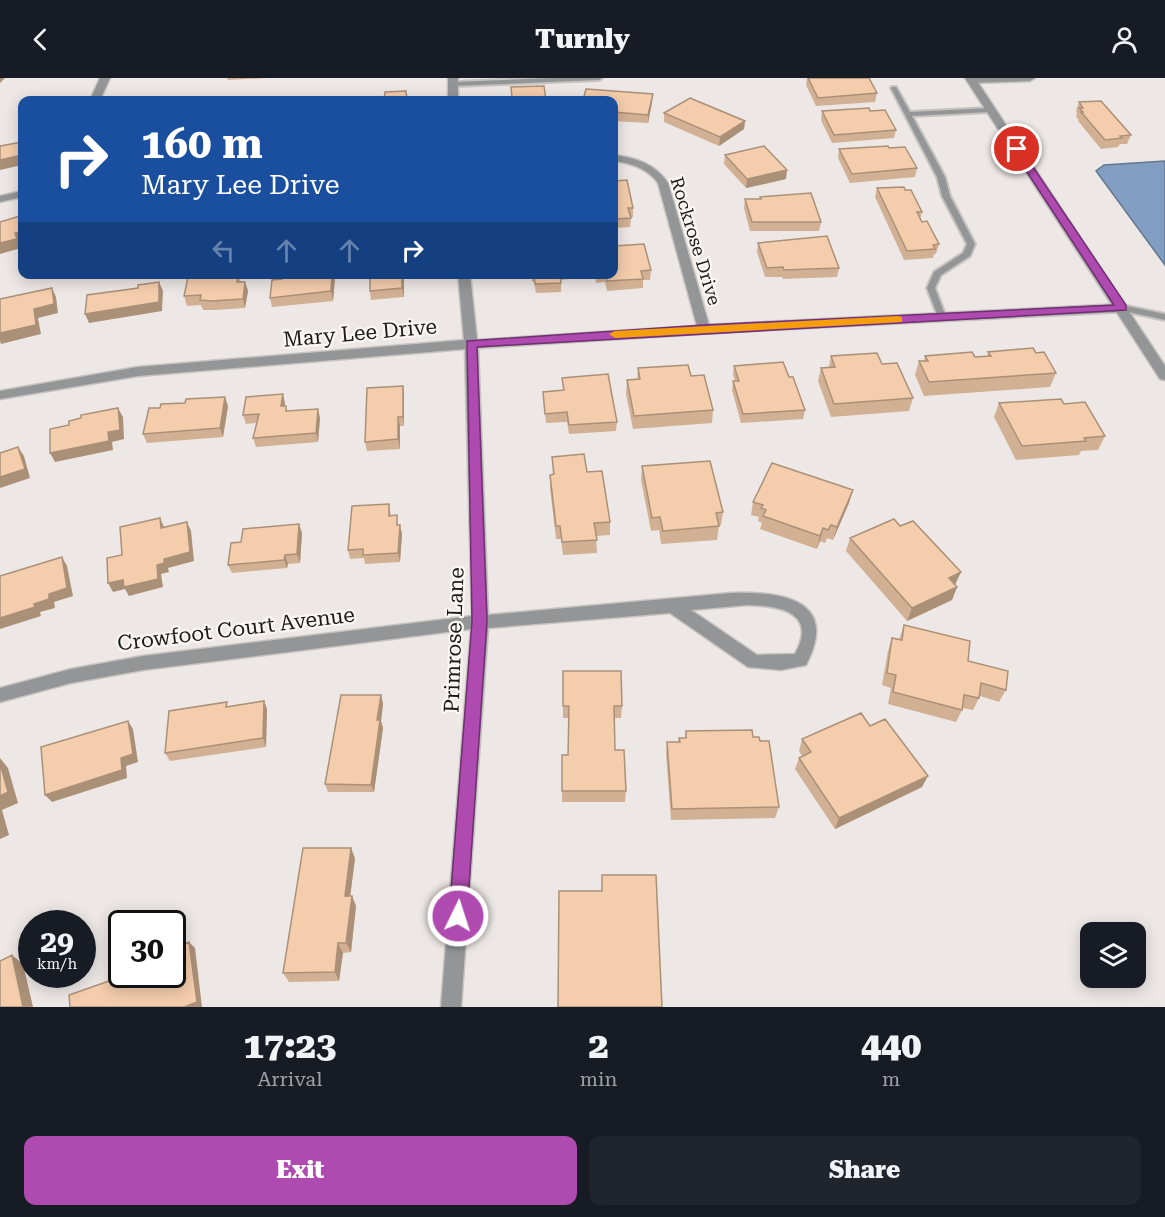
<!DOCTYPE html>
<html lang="en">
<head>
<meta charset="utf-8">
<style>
	:root { --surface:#171b24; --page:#20242c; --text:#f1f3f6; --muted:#9ea1a6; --accent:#ae4ab0 }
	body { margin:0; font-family:"Roboto Serif",serif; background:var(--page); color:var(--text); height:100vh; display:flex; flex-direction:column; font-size:22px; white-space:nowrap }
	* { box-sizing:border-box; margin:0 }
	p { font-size:20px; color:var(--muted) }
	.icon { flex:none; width:33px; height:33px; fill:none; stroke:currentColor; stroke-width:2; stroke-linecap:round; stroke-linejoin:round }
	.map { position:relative; height:929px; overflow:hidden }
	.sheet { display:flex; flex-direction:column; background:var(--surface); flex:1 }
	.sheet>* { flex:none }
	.top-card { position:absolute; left:18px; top:18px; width:600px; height:183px; border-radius:12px; box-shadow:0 3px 15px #0003; background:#1a4fa0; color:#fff; overflow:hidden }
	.buttons { position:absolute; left:1080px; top:844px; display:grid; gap:12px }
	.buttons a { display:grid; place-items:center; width:66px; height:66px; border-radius:12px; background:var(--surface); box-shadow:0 3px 15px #0003; font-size:30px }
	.speed { position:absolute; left:18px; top:832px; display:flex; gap:12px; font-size:30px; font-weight:700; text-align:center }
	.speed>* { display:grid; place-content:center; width:78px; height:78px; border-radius:50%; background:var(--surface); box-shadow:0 3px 15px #0003; line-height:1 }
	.speed small { font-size:15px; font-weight:400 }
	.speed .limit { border:3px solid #111; border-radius:9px; background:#fff; color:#111 }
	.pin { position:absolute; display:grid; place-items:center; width:51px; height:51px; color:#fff; margin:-26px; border:3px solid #fff; border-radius:50%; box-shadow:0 2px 6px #0007 }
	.me { position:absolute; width:66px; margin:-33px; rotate:4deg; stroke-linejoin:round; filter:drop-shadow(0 0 4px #0008) }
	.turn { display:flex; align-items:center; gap:21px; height:126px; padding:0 24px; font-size:27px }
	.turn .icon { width:78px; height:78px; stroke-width:2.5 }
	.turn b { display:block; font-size:42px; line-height:51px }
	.lanes { display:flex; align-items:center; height:57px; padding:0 24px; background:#0003; justify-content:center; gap:30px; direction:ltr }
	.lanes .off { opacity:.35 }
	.eta { display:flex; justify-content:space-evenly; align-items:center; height:102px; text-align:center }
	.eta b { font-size:36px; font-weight:800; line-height:42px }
	.button { display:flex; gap:12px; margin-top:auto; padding:12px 24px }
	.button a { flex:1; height:69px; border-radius:12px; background:var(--accent); color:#fff; font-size:24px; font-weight:800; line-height:69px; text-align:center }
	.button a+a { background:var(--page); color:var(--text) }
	header { display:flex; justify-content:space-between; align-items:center; height:78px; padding:0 24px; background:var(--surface); font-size:27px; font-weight:800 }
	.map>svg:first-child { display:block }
	.water { fill:#829fc3; stroke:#637790; stroke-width:1.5 }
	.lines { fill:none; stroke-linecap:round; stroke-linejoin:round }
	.service-casing { stroke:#c7c3c0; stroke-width:4 }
	.minor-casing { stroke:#c7c3c0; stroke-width:3 }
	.tertiary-casing { stroke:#c7c3c0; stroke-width:3 }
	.service { fill:#939596; fill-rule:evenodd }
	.minor { fill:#939596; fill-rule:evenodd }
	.tertiary { fill:#939596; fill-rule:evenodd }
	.wall { fill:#d2b094 }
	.shaded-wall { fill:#ab9078 }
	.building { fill:#f4cdac; stroke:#ab9078; stroke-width:1.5 }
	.route { fill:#ae4ab0; stroke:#713072; stroke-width:1.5 }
	.slow { fill:#f59e0b }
	.labels { text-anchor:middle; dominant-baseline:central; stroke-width:4.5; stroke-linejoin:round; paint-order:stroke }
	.far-street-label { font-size:18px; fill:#1b1a18; stroke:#faf6f2 }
	.street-label { font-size:21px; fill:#1b1a18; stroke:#faf6f2 }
</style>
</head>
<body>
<header><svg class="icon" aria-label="back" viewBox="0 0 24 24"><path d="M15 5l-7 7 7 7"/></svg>Turnly<svg class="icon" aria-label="person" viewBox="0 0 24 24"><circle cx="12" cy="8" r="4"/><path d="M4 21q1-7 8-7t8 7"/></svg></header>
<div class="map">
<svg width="1165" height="929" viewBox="0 0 1165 929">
	<rect width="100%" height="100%" fill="#ede8e5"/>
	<path class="water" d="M1165,83v104l-69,-94 8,-6z"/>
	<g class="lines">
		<g class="service-casing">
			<path id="service" d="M550,0h52l-3,2 -146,6 -3,-2 3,-2z
				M892,9h4l14,25 80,-4 3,2 -3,2 -78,4 33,61 5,19 25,48 -5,12 -29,19 -6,13 11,29 -4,3 -4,-3 -11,-29 7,-16 29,-19 4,-9 -25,-48 -5,-19 -46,-89z
				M1122,227l43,9v6l-46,-10 -1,-2z"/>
		</g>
		<g class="minor-casing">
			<path id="minor" d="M100,0h10l-10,22h-10z
				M448,0h10v22h-10z
				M972,0h63l-5,3 -61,2v-4z
				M614,77c23,3 41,9 54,28l41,142 413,-21 6,4 -6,4 -376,19 -268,17 10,267 243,-22c51,-2 109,7 75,72l-25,5 -33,-3 -78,-54 -182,15 -27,379h-20l30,-378 -328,41 -72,13 -71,19v-14l71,-19 72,-13 329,-40 -7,-267 -327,27 -138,23v-8l138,-24 326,-27 -6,-66h12l7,66 220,-14 -39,-143c-11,-15 -27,-20 -44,-22zM748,527c31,1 70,7 47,49l-38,1 -66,-45z
				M22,113v6l-22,5v-6z"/>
		</g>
		<g class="tertiary-casing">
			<path id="tertiary" d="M965,0h10l190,288v14l-5,-1z"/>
		</g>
		<use href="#service" class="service"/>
		<use href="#minor" class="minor"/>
		<use href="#tertiary" class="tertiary"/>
	</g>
	<path class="wall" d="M227,0h40l-39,2z
		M807,0h62l8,15 -2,9 -59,4 -10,-21z
		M511,9l35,13h-34z
		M614,22l38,3 -4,20 -34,-2z
		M1079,24l52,33 -4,9h-7l-2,3 -17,2 -23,-28 1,-1 -3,-3 1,-4 -1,-2z
		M822,33h48l26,19 -2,8 -62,5 -11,-23z
		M664,35l81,8 -1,8 -25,17 -55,-24z
		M889,70l28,20 -2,9 -65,6 -12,-25 1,-9z
		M725,77l61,24 -40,9 -22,-24z
		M614,99l1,4 18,27v9h-2l-1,10 -16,1z
		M877,110l28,2 17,22 -2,7 2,3 17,22 -3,10h-2l-1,4 -29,2 -29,-63z
		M760,119l61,25 -2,9h-69l-6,-23 1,-9h15z
		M758,165l81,25 -2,9 -54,2 -1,-2h-17l-8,-25z
		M651,192l-1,10h-7v8l-36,3 -2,-9 -9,1 -1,-9h19z
		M238,196l3,8h4l3,9 -3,17 -31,2h-11l-2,-5 -14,1 -3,-10z
		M370,196h39v5h-5v18l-33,3 -1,-9z
		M531,196h40v5l-10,1v12l-25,1 -2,-11h-2z
		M335,200l-2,23 -61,6 -2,-9 12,-19z
		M988,274l48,1 20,20 -6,14 -126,9 -9,-21 4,-14h5l1,-5 50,1 12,-1z
		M831,278l51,8 31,34 -4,13 -78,6 -13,-36 3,-13 8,-1z
		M734,288l55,11 16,33 -2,9 -62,4 -9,-33 1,-9h2l-2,-6z
		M638,290l53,8 22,34 -1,13 -79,6 -7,-35 1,-14h10z
		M562,300l55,44 -1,9 -47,3 -2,-12 -21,1 -3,-31 20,-1z
		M403,308l1,9v31h-4v23l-33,2 -2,-9z
		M285,325v3l3,5 32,7 -2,24 -62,5 -3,-9 4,-15 -11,1 -3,-9z
		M999,325l65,1 41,32 -7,14 -17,1 -2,4 -63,5 -22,-43z
		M228,328l-5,31 -76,6 -4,-9z
		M552,379l35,15 23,50v13l-14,1 1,17 -34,2 -2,-16h-5l-6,-51v-13l3,-1z
		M642,388l81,46 -2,13 -2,1 -2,14 -56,4 -2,-14 -8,1 -10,-51z
		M753,424l96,1 -16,37 -6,-2 -2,5 -5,-2 -3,8 -57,-20 2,-6 -4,-2 1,-4 -8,-2z
		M389,426l2,12 8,9 3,9 -2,28 -35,2 -1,-6 -14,1 -2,-9z
		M302,455l-2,30 -12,1 -1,4 -55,5 -4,-8z
		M850,460l105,47 2,2 -5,13 -45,21 -61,-70z
		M904,547l64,36 38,29 -7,12 -19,-6 -7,14 -10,-2 -7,14 -68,-18 3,-16 -9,-3 6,-34 4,-13 7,2z
		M381,617l2,9 -2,17 2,7 -9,64h-46l-3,-8z
		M264,623l3,8 -1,38 -96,14 -5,-8z
		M563,628h59l-1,12h-7l1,32 11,41 -1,11h-63v-11l6,-36v-37h-5z
		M870,648l52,61 -87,42 -40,-60 4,-11 3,-2 -3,-5 3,-12z
		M686,653l67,6 7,4 19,66 -4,11 -104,2 -5,-66 1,-12h11l1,-4h6z
		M355,780l-5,38h2l4,10 -5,46 -8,1 -4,28 -50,1 -6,-9z"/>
	<path class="shaded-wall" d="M0,0h5l-5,5z
		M653,16l-1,9 -4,20v-8z
		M745,43l-1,8 -25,17 1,-9z
		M22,77v10l-22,5v-10z
		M787,92l-1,9 -40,9 1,-9z
		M22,154v10l-2,1 1,5 -21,6v-11l15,-10z
		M332,196h2l1,4 -2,23 -2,-10z
		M402,196l2,5v18l-2,-9z
		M159,204l4,9 -1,20 -73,12 -4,-9z
		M245,204l3,9 -3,17 -2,-9z
		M52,210l4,9 2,16 -20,5 3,16 -40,10 -1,-3v-8z
		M403,308l1,9v31l-1,-9z
		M283,316l2,9 -1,12 -3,-9z
		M225,319l3,9 -5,31 -3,-9z
		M118,330l5,9 1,22 -12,3 1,8 -58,12 -5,-9z
		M318,331l2,9 -2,24 -2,-9z
		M398,339l2,9v23l-2,-10z
		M18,369l6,9 6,22 -30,10v-11z
		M853,412l-4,13 -16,37 4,-13z
		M160,440l4,9 1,10 -4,-9z
		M187,444l4,9 3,30 -26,7 1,4 -8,2 2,13 -34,9 -4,-7 -12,3 -5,-9 15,-3 34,-15 7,-6z
		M299,446l3,9 -2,30 -3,-9z
		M400,447l2,9 -2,28 -2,-9z
		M823,450l-3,13 -3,8 3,-13z
		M285,477l3,9 -1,4 -3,-8z
		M62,479l5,9 6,30 -19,6 1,6 -15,4 1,4 -41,13v-11l34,-14 15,-10z
		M961,494l-6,13 -6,-7z
		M957,509l-5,13 -45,21 5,-13z
		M381,617l2,9 -2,17 2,7 -9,64 -3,-7 6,-65z
		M264,623l3,8 -1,38 -3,-9z
		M128,643l5,8 5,33 -12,4 1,12 -75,24 -7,-7z
		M0,680l8,10 10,35 -16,7 7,25 -9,4z
		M928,698l-6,11 -87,42 4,-11z
		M351,770l4,10 -6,48 -4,-10z
		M352,818l4,10 -5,46 -5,-9z
		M189,864l6,6 7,59h-18z
		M338,865l5,10 -4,28 -4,-9z
		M12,877l11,9 10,43h-10z"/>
	<path class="building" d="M808,0h61l8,15 -59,5z
		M544,8l2,14h-30v-3h-4l-1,-10z
		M586,11l67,5 -5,21 -34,-3v-12h-31z
		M406,13l1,9h-23l1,-8z
		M690,20l55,23 -25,16 -56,-24z
		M1101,23l30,34 -11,1 2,2 -17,2 -24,-28h2l-4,-4h4l-4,-6z
		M869,30l1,3 15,-1 11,20 -62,5 -12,-24z
		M22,64v13l-22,5v-14z
		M764,68l23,24 -40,9 -22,-24z
		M888,68l1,2 16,-1 12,21 -65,6 -13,-25z
		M614,99l1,4 12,-1 6,28h-5l3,10 -17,1z
		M904,109l1,3h6l11,22h-5l5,10 5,-1 12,23 -6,1 2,4 -28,2 -30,-63z
		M811,115l10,29h-69l-7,-23h16l-1,-2z
		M20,138l2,8v8l-7,1 2,6 -17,4v-21z
		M827,158l12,32 -55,2 -1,-3 -16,1 -9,-25z
		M644,166l7,26 -10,1 2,8 -36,2 -1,-7h8v-28z
		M238,196l-1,8h8l-2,17 -32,2 -11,-1 1,-5 -17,1 4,-19z
		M283,196h49l-1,17 -61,7 2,-18 10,-1z
		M370,196h32v14l-32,3z
		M534,196h26l1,9 -26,1z
		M159,204v20l-74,12 2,-19 51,-7v-3z
		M52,210l2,16 -20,5 2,16 -36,8v-34z
		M1033,270l3,5 8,-1 12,21 -127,9 -10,-21h9l-3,-5 47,-4 3,5 16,-1 -3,-4z
		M877,275l5,11 15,-1 16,35 -79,6 -13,-36 14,-1 -4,-11z
		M783,284l6,15h4l12,33 -62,4 -10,-33h6l-5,-15z
		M688,287l3,11 13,-1 9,35 -79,6 -7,-36 13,-1 -2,-11z
		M608,296l9,48 -48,3 -2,-13 -22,2 -2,-22 21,-2 -2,-12z
		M403,308v31h-5v22l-33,3 2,-54z
		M283,316l-2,12h5v5l32,-2 -2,24 -63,5 6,-24 -16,1 3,-18z
		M225,319l-5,31 -77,6 6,-26h11l1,-4 24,-1 1,-4z
		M1061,321l3,5 21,-2 20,34 -21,2 2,3 -64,5 -23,-43z
		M118,330l2,22 -12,2 1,9 -59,12v-24l19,-4v-4l12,-3v-3z
		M18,369l7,22 -25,8v-24z
		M584,376l3,18 15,-1 8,51 -16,1 3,17 -35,2 -2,-16h-4l-6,-51 4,-1 -2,-17z
		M710,383l13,51 -7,1 3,13 -56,5 -3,-14 -8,1 -10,-52z
		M772,385l81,27 -16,37 -6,-2 -3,5 -5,-2 -3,8 -57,-20 3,-6 -5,-2 2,-3 -10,-3z
		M389,426v12l8,-1v10h3l-2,28 -35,2v-6l-15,1 4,-44z
		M160,440l1,10 26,-6 3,30 -26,7v4l-7,2 1,14 -34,8 -1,-7 -15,3 -1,-25 15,-3 -2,-28z
		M894,441l6,7 13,-5 48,51 -12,6 8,9 -45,21 -62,-70z
		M299,446l-2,30 -12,1 -1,5 -56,5 3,-22 10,-1 2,-13z
		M62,479l5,31 -18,6v5l-15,5 1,3 -35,11v-42z
		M904,547l66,16 -2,20 40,10 -2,19 -25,-7 -2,15 -15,-3 -2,15 -69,-18 3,-17 -9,-2 5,-35 10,2z
		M563,593h58l1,35h-8l1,44h9l2,41h-64v-36h6l1,-49h-6z
		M341,617h40l-4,25h3l-9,65 -46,-1z
		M264,623l-1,37 -98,15 4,-42 58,-9 -1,5z
		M861,635l9,13 15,-7 43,57 -89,42 -40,-60 12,-6 -9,-13z
		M128,643l5,33 -12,4 1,12 -77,25 -4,-48z
		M752,652l1,7h6l1,4h9l10,66 -107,2 -5,-67h13l-1,-4h7v-7z
		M0,685l8,29 -8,4z
		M303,770h48l-6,48h7l-6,47h-8l-3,29 -52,1z
		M602,797h54l6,132h-104l1,-116h43z
		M189,864l8,60 -13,5h-114l-1,-12 57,-20h46v-27z
		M12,877l11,52h-23v-46z"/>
	<path class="route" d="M1017,68l4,3 105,156v5l-649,37 10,274 -20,295 -3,6 -6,3 -6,-3 -3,-6 23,-295 -5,-280 237,-16 410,-20 -102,-156z"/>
	<path class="slow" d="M898,238l4,1v5l-287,16 -6,-4 6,-3z"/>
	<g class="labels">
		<g class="far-street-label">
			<text transform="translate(696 163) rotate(73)">Rockrose Drive</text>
		</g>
		<g class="street-label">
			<text transform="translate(360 255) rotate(-5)">Mary Lee Drive</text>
			<text transform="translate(236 551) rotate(-7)">Crowfoot Court Avenue</text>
			<text transform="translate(454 562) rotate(-88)">Primrose Lane</text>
		</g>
	</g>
</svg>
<div class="buttons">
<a><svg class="icon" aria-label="layers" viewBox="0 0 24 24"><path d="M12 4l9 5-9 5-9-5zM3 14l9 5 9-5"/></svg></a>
</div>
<div class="speed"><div>29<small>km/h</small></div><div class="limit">30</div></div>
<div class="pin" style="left:1017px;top:71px;background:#d93025"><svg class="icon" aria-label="arrive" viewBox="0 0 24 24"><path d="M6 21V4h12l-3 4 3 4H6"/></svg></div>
<svg class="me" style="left:458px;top:838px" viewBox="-20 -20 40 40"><circle r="17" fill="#ae4ab0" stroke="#fff" stroke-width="3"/><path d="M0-11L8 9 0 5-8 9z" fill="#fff"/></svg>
<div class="top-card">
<div class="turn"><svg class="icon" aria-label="right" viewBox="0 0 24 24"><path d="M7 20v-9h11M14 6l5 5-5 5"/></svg><div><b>160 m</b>Mary Lee Drive</div></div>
<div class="lanes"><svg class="icon off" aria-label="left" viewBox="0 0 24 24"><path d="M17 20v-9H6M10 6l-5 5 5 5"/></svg><svg class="icon off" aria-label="ahead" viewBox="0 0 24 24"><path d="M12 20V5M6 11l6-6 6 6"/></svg><svg class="icon off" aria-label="ahead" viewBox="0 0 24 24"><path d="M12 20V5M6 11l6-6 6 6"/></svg><svg class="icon" aria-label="right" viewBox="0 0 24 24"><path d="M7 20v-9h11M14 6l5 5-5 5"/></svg></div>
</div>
</div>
<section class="sheet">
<div class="eta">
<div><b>17:23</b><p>Arrival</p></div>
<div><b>2</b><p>min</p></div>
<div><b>440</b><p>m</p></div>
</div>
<div class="button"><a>Exit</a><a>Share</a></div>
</section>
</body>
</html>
